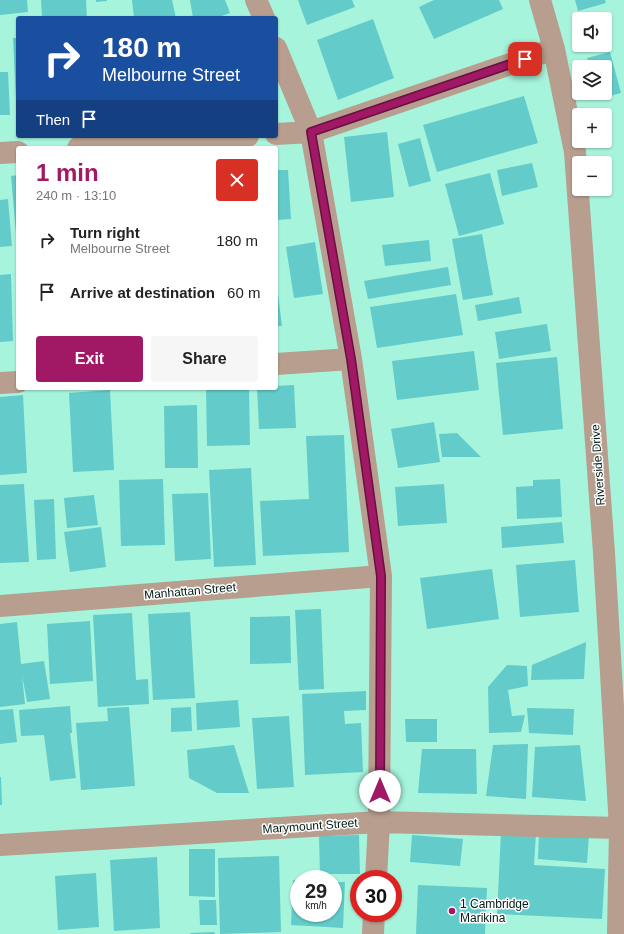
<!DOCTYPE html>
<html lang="en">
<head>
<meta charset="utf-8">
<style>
	:root { --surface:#fff; --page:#f6f6f6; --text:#222; --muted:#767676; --accent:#a11965 }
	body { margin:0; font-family:Arial,sans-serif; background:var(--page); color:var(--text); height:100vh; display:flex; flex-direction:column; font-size:15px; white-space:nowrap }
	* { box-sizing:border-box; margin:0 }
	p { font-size:13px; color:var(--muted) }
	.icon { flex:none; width:22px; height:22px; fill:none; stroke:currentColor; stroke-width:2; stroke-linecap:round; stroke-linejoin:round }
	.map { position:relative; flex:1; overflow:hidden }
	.sheet { position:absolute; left:16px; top:146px; width:262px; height:244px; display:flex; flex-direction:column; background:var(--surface); border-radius:4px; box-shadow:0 1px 3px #0004 }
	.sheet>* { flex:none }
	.top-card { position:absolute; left:16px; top:16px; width:262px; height:122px; border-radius:4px; box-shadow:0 1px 3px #0004; background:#1a4fa0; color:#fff; overflow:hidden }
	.tools { position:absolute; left:572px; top:12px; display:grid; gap:8px }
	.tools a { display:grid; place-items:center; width:40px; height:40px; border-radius:4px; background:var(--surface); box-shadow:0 1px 3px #0004; font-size:20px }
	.speed { position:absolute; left:290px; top:870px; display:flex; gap:8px; font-size:20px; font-weight:700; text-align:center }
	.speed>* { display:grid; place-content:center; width:52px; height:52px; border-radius:50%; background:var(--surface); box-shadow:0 1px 3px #0004; line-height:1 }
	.speed small { font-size:10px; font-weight:400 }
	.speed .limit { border:6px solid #d22; background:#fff; color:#111 }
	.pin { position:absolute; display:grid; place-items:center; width:34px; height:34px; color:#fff; margin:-17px; border-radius:8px; box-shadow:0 2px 6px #0006 }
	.me { position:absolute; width:44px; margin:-22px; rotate:0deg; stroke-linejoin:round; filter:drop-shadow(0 0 3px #0008) }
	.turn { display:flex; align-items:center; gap:14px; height:84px; padding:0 20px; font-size:18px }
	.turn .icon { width:52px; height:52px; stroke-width:2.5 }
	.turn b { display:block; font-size:28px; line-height:34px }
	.then { display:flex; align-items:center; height:38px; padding:0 20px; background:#0003; gap:8px; font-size:15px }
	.round { display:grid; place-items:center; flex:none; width:42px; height:42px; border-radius:4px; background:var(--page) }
	.headline { display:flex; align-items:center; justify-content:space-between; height:68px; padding:0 20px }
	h1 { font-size:24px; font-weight:700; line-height:30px; color:var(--accent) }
	.primary-button { display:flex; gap:8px; margin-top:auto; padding:8px 20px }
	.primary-button a { flex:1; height:46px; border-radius:4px; background:var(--accent); color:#fff; font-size:16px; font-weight:700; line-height:46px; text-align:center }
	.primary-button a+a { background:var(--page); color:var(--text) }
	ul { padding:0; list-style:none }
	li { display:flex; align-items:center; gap:12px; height:52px; padding:0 20px }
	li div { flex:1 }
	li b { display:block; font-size:15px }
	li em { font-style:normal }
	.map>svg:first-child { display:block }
	.building { fill:#63cbc9 }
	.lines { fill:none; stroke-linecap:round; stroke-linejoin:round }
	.minor { stroke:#b79e8e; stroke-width:22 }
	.route-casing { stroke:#691042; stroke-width:10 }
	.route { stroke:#a11965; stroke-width:7 }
	.poi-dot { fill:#a11965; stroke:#fff; stroke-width:1.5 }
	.labels { text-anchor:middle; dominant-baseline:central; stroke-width:3; stroke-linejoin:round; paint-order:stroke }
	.street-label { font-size:12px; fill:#001d16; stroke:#fff }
	.poi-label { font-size:12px; fill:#001d16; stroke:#fff; text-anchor:start }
</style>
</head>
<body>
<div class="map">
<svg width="624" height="934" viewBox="0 0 624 934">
	<rect width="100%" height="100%" fill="#a7f4dc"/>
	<path class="building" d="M0,0h27l1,12 -28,3z
		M41,0h45l1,18h-45z
		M96,0h11v1l-11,1z
		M132,0h40l4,18h-42z
		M190,0h35l5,13 -14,5h-23z
		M298,0h54l3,7 -48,18z
		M434,0h65l4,9 -69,30 -15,-32z
		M575,0h30l1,3 -28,8z
		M373,19l21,59 -56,22 -21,-60z
		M13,38h5v80h-1z
		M610,52l11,41 -23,6 -1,-6h8v-26h-15l-3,-9z
		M0,72h8l2,43h-10z
		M524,96l14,47 -101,29 -14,-47z
		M387,132l7,65 -43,5 -7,-65z
		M420,138l11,43 -22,6 -11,-43z
		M532,163l6,24 -36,9 -5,-26z
		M276,170h12l3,49 -15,1z
		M490,173l14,51 -45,12 -14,-52z
		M18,175v70h-1l-6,-69z
		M8,199l4,47 -12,1v-47z
		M482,234l11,61 -30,5 -11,-61z
		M429,240l2,21 -46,5 -3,-21z
		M315,242l8,52 -29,4 -8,-51z
		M448,267l3,18 -83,14 -4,-18z
		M11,274l2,67 -13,1v-67z
		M276,286h1l5,40h-6z
		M456,294l7,41 -86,13 -7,-41z
		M519,297l3,16 -44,8 -3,-16z
		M547,324l4,27 -52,8 -4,-27z
		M474,351l5,39 -82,10 -5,-39z
		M557,357l6,72 -60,6 -7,-72z
		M294,385l2,43 -37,1 -2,-41h19v-2z
		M206,388h43l1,57 -43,1z
		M110,390l4,80 -41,2 -4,-79z
		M23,395l4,78 -27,2v-78z
		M197,405l1,63h-33l-1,-62z
		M434,422l6,40 -42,6 -7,-39z
		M457,433l24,24h-39l-3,-23z
		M344,435l5,117 -86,4 -3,-55 49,-2 -3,-63z
		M251,468l5,97 -42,2 -5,-97z
		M163,479l2,66 -44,1 -2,-66z
		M560,479l2,38 -45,2 -1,-32 17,-1v-6z
		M24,484l5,78 -29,1v-78z
		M444,484l3,39 -49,3 -3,-39z
		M208,493l3,66 -36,2 -3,-67z
		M94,495l4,30 -31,3 -3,-30z
		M54,499l2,60 -19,1 -3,-60z
		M562,522l2,21 -62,5 -1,-21z
		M101,527l5,40 -36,5 -6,-40z
		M575,560l4,52 -59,5 -4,-52z
		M492,569l7,50 -72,10 -7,-51z
		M321,609l3,80 -25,1 -4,-80z
		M190,612l5,86 -42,2 -5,-86z
		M132,613l4,67 12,-1 1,25 -51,3 -5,-92z
		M290,616l1,47 -41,1v-47z
		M90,621l3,60 -43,3 -3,-60z
		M17,622l4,42 23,-3 6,38 -23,3 -5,-27 3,29 -25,3v-83z
		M586,642l-2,37 -53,1 1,-15z
		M507,665l20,1 1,20 -20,4 4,26 13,-1 -4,17 -32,1 -1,-46z
		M366,691v19l-22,1 1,13 16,-1 2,49 -58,3 -3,-81z
		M238,700l2,27 -43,3 -1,-27z
		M70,706l2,27h-2l6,45 -26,3 -6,-46 -23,1 -2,-26z
		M129,707l6,79 -54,4 -5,-67 32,-2 -1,-13z
		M191,707l1,24 -21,1v-24z
		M527,708l47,1 -1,26 -44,-2z
		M13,709l4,33 -17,2v-34z
		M289,716l5,71 -37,2 -5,-71z
		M405,719h32v23h-31z
		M528,744l-2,55 -40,-3 7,-51z
		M234,745l15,48h-32l-28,-15 -2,-28z
		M580,745l6,56 -54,-4 3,-50z
		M422,749h54l1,45 -59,-1z
		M0,777h1l1,28h-2z
		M501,832l35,1 -2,32 71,4 -3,50 -105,-5z
		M539,832l50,3 -2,28 -49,-4z
		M359,835l1,39h-40l-1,-38z
		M412,835l51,4 -3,27 -50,-4z
		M189,849h26v48l-26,-1z
		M279,856l2,76 -61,2 -2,-76z
		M157,857l3,71 -46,3 -4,-71z
		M96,873l3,54 -41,3 -3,-54z
		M293,880h6v33h34v-31h12l-2,46 -52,-3z
		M418,885l69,3 -2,46h-69z
		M199,900h17l1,25h-17z
		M214,932l1,2h-25v-1z"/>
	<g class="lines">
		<path class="minor" d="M256,0l8,18
			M540,0l14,49 21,103 29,401 16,275 -2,106
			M276,48l35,84 40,227 30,217 -2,246 -3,57
			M276,134l35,-2 243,-83
			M78,148l170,-12
			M0,153l18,-1
			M276,364l75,-5
			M0,383l18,-1
			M0,606l381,-30
			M0,845l379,-23 241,6
			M373,934l1,-21"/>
	</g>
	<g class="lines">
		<g class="route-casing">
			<path id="route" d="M380,791l1,-215 -30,-217 -40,-227 214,-73"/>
		</g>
		<use href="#route" class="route"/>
	</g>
	<circle class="poi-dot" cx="452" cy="911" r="4"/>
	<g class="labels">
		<g class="street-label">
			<text transform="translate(598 465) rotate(-94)">Riverside Drive</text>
			<text transform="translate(190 591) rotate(-5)">Manhattan Street</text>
			<text transform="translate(310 826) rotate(-4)">Marymount Street</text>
		</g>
		<g class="poi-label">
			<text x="460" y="904">1 Cambridge<tspan x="460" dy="14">Marikina</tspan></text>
		</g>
	</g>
</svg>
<div class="tools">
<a><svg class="icon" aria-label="sound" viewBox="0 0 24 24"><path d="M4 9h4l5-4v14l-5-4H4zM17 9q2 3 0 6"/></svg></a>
<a><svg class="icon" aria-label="layers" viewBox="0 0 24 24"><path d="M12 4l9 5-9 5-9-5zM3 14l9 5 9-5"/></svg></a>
<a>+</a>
<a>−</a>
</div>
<div class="speed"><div>29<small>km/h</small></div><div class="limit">30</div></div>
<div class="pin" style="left:525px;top:59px;background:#d93025"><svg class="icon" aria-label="arrive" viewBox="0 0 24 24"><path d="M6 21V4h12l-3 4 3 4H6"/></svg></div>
<svg class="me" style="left:380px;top:791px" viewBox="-20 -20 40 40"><circle r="19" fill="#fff"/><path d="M0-13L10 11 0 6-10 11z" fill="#a11965"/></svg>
<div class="top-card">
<div class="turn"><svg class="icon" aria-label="right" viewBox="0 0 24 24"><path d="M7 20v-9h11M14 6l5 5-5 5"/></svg><div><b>180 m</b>Melbourne Street</div></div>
<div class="then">Then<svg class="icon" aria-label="arrive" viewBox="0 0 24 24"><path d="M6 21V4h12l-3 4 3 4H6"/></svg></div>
</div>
<section class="sheet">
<div class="headline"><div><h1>1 min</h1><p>240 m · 13:10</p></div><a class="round" style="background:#d93025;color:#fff"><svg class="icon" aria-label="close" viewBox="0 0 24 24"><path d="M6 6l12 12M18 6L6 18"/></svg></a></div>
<ul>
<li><svg class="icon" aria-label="right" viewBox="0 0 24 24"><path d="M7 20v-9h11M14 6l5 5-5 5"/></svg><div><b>Turn right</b><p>Melbourne Street</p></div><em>180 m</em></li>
<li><svg class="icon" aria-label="arrive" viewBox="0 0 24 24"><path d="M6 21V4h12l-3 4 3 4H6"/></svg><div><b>Arrive at destination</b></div><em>60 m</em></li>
</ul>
<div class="primary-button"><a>Exit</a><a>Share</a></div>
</section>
</div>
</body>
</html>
